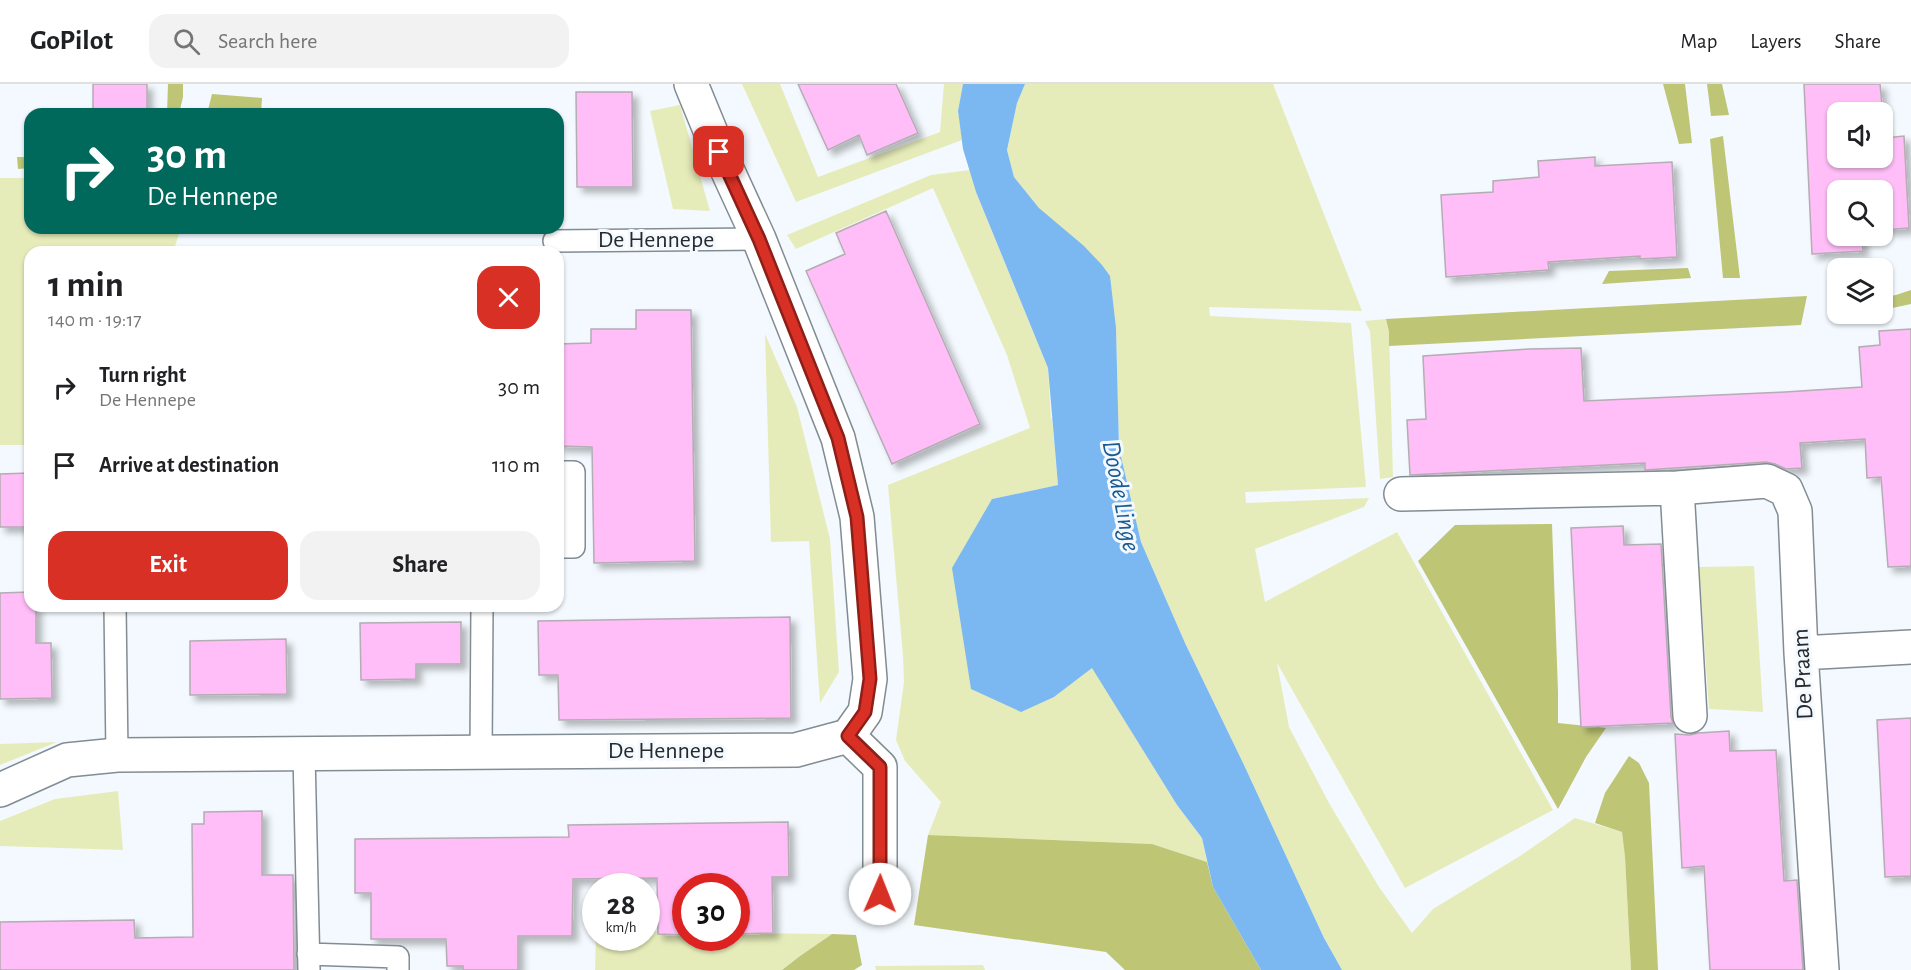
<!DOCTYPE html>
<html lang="en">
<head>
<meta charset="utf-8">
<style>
	:root { --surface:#fff; --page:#f2f2f2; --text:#202124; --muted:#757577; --line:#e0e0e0; --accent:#d93025 }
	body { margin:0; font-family:"Alegreya Sans",sans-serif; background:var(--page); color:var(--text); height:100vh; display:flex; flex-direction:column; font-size:22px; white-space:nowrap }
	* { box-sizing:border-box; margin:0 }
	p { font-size:20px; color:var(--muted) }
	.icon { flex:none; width:33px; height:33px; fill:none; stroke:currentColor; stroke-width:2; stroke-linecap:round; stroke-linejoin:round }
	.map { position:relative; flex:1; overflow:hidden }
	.side { position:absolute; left:24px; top:162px; width:540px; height:366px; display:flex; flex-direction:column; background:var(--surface); border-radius:18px; box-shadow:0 2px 4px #0004 }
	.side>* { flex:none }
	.top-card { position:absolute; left:24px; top:24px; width:540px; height:126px; border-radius:18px; box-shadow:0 2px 4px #0004; background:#00695c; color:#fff; overflow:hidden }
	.buttons { position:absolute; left:1827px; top:18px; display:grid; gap:12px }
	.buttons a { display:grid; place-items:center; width:66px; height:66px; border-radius:12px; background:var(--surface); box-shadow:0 2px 4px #0004; font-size:30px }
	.speed { position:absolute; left:582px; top:789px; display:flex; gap:12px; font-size:30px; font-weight:700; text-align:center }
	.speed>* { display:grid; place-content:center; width:78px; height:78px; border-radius:50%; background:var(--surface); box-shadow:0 2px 4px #0004; line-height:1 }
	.speed small { font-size:15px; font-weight:400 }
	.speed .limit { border:9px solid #d22; background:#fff; color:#111 }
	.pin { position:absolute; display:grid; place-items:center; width:51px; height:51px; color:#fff; margin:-26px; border-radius:12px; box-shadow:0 3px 9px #0006 }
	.me { position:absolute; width:66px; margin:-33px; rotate:1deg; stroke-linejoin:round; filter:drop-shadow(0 0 4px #0008) }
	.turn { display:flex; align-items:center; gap:21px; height:126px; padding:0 24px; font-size:27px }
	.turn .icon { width:78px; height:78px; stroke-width:2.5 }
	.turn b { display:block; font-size:42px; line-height:51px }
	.round { display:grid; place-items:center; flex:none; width:63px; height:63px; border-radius:18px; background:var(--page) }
	.summary { display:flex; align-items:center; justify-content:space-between; height:102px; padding:0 24px }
	h1 { font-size:36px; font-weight:700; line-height:45px }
	.action { display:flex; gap:12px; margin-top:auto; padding:12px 24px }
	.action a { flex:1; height:69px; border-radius:18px; background:var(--accent); color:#fff; font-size:24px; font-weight:700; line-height:69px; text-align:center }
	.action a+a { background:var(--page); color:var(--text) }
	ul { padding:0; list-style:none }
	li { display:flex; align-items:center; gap:18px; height:78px; padding:0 24px }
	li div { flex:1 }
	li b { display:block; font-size:22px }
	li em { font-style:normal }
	header { display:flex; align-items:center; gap:36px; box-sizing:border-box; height:84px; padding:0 30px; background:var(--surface); border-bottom:2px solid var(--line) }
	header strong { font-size:28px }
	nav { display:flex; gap:33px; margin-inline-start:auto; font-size:21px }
	.search { width:420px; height:54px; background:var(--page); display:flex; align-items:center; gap:15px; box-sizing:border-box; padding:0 21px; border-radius:18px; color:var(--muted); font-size:22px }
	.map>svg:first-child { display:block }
	.green { fill:#e6ecb9 }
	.forest { fill:#bec575 }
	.water { fill:#7bb8f2 }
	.building { fill:#ffbef7; stroke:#b5acb4; stroke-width:1.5; fill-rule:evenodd; filter:url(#shadow) }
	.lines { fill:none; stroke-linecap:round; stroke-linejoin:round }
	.lane-casing { stroke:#828c93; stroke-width:24 }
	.street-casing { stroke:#828c93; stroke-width:36 }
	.lane { stroke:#fff; stroke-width:21 }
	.street { stroke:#fff; stroke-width:33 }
	.route-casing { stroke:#8d1f18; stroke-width:15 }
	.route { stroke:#d93025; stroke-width:10 }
	.labels { text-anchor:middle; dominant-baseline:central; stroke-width:6; stroke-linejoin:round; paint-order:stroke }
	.street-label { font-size:24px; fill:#262a2d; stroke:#f3f9fe }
	.water-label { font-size:26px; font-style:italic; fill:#195a90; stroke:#f3f9fe }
</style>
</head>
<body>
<header>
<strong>GoPilot</strong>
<div class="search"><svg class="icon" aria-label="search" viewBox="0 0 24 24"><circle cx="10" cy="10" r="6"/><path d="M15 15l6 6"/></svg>Search here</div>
<nav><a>Map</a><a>Layers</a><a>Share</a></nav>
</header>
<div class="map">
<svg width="1911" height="886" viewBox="0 0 1911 886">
	<defs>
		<filter id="shadow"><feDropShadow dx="5.5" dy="5.5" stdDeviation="3" flood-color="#0004"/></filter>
	</defs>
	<rect width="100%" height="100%" fill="#f3f9fe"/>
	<path class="green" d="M742,0h38l38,93 122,-45 4,-48h19l-5,27 4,29 -166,62z
		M1025,0h248l89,227 -153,-4 1,9 141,7 15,164 -121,5 1,11 123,-5 -5,9 -109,42 10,53 132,-70 156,278 -148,78 -128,-225 12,64 40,76 50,84 33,46 21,-24 87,-53 55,-38 47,14 3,25 6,113h-289l-18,-32 -80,-173 -59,-122 -44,-101 -22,-94 -3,-120 -77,-120 -25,-31 -7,-27 10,-48z
		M680,21l30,106 -37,-2 -23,-98z
		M970,86l6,22 72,176 3,51h1l6,66 -66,14 62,198 38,-30 85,138 25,33 5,24 -55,-18 -224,-9 13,-33 -36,-41 -9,-21 8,-58 -1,-26 -15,-171 142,-57 -23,-73 -74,-167 -137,61 -9,-14 144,-60z
		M0,94h30v50h151l-8,24h-143v193h-30z
		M1386,235l3,13 4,145 -13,2 -10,-148 -5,-10z
		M765,250l32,73 33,132 9,133 -19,31 -11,-162 -38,1z
		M1754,482l9,146 -54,-3 -10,-142z
		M57,658l-57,23v-21z
		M118,707l5,59 -123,-4v-25l55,-22z
		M647,847l38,1 1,6h50l1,-5 95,1 -32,22 -18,14h-187l1,-32h50z
		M983,881l2,5h-109l-1,-4z"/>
	<path class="forest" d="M168,0h15v13l-4,17h-12z
		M1663,0h22l7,59 -13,1z
		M1707,0h15l7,31 -18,1z
		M212,10l50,4 -1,16h-54z
		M1723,52l17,142h-17l-13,-139z
		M17,73h13v11l-12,1z
		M1688,184l3,10 -89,6 7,-13z
		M1911,206v14l-28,6v-13l13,-2z
		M1807,212l-6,29 -412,21v-14l-3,-13z
		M1552,440l6,168v31l48,5 -20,29 -28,52 -140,-248 37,-36z
		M1629,672l10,7 10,20 9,187h-27l-6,-113 -3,-25 -27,-9 10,-30z
		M928,751l224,9 55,18 6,25 48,83h-136l-19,-18 -192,-27z
		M832,850l24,1 6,30 -8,5h-72l18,-14z"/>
	<path class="water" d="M963,0h62l-8,19 -10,47 7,27 25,31 45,38 18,19 8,11 6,52 3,120 22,94 44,101 59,122 80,173 18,32h-81l-48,-83 -11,-49 -25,-33 -85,-137 -38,29 -33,15 -50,-23 -19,-121 40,-69 66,-14 -10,-117 -72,-176 -13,-43 -5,-38z"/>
	<path class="building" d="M93,0h54v30h-54z
		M798,0h98l22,49 -51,22 -8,-20 -31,15z
		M1804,0h76l5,54 19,-2 5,92 -27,2v-40h-44v46h24l1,15 -51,3zM1838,28h44v46h-44z
		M576,8h56l1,95h-56z
		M1595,73v9l77,-4 5,95 -37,2v-3l-92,6 1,8 -103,7 -5,-82 52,-3v-11l46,-4 -1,-16z
		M886,127l94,213 -88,40 -86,-193 39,-17 -9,-21z
		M636,226h55l4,251 -101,2 -2,-116 -34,-1v-102l33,-1v-14h45z
		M1911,245v237l-23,1 -7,-90 -14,1 -2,-39 -65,4 2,25 -16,1 -11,-5 -9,-2 -121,8v-7l-235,12 -3,-55 19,-1 -3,-63 106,-7 52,-1 3,53 201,-9 77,-5 -3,-40 21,-2 -1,-14z
		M30,389v54h-30v-53z
		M1623,442l1,19 37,-1 10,173 2,6 -92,4 -10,-199z
		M30,508v14h6v37h15l1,55 -52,1v-106z
		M790,533l1,101 -232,2 -1,-45h-19l-1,-54z
		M461,538v42h-45v15l-55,1 -1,-57z
		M286,555l1,55 -97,1v-54z
		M1911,634v158l-26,1 -8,-157z
		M1729,647l1,20 46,-1 8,131 13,-1 6,90h-93l-6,-104 -22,2 -7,-134 15,1 8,-2z
		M262,727v64h31l1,95h-294v-48l134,-2 1,18 58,-1 -1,-113h12v-12z
		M788,738l1,55h-17l1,56 -37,1v-48h-50v49l-28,-1 -1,-56 -84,1 -1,57h-54v34h-55v-4h-16l-1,-27h-75v-46h-16v-54l214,-2 -1,-12z"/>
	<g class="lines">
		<g class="lane-casing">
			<path id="lane" d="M554,157l205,-2
				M558,388h16v75h-16
				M115,522l2,149
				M481,668l1,-146
				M304,670l5,216
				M308,870l90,3v13"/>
		</g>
		<g class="street-casing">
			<path id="street" d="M1677,404l13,228
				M1401,410l276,-6 90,-7 19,9 9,21 6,142 21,317
				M1801,569l110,-6
				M848,652l32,31v127
				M0,706l67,-30 50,-5 679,-5 52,-14 17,-24 5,-33 -13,-162 -19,-79 -79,-199 -40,-87 -28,-68"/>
		</g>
		<use href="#lane" class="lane"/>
		<use href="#street" class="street"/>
	</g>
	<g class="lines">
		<g class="route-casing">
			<path id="route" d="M719,68l40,87 79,199 19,79 13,162 -5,33 -17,24 32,31v127"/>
		</g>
		<use href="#route" class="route"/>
	</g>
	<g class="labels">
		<g class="street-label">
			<text x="656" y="156">De Hennepe</text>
			<text transform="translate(1803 590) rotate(-93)">De Praam</text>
			<text x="666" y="667">De Hennepe</text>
		</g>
		<g class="water-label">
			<text transform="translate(1121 412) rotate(79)">Doode Linge</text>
		</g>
	</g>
</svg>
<div class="buttons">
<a><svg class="icon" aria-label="sound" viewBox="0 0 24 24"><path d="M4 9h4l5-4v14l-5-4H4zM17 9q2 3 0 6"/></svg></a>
<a><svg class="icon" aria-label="search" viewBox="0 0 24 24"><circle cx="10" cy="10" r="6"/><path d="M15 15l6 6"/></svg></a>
<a><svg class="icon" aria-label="layers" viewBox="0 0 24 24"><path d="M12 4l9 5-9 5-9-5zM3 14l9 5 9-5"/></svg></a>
</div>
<div class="speed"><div>28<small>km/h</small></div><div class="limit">30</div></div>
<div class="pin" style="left:719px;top:68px;background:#d93025"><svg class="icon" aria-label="arrive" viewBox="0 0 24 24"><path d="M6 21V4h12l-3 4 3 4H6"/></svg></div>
<svg class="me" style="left:880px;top:810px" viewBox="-20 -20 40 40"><circle r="19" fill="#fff"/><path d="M0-13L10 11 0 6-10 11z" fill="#d93025"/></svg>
<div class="top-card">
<div class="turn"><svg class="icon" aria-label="right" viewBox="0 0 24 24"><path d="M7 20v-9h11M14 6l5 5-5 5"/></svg><div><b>30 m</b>De Hennepe</div></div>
</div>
<section class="side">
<div class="summary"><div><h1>1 min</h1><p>140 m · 19:17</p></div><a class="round" style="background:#d93025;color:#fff"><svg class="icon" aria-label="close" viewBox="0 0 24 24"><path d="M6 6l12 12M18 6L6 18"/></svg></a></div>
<ul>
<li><svg class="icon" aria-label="right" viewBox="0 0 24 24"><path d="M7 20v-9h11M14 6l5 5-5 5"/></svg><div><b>Turn right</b><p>De Hennepe</p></div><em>30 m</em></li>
<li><svg class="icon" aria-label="arrive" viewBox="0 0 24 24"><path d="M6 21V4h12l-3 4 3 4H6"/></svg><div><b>Arrive at destination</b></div><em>110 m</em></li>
</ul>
<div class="action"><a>Exit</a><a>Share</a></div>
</section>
</div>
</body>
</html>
